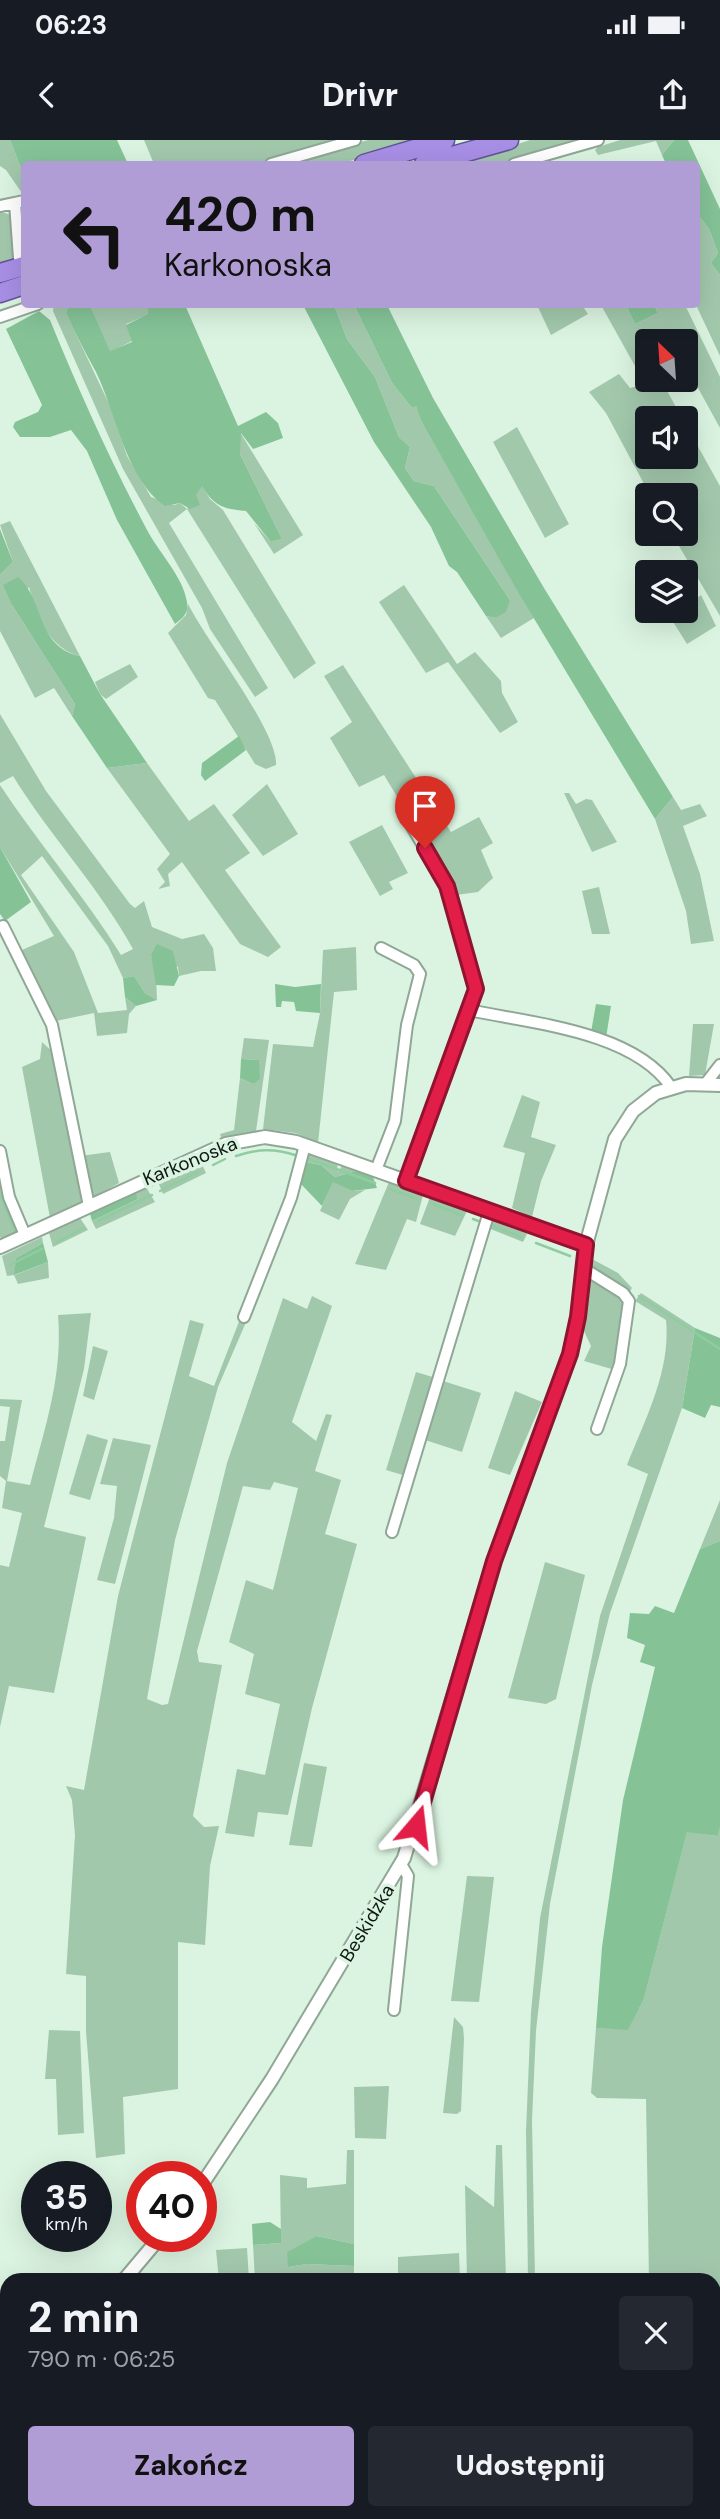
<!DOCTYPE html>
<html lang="pl">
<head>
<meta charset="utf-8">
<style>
	:root { --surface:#171b24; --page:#242831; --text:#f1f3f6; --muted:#9ea1a6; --accent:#b09dd5 }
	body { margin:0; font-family:"DM Sans",sans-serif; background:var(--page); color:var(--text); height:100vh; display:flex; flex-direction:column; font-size:26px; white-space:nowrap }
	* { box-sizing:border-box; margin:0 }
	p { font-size:23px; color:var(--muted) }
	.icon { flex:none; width:38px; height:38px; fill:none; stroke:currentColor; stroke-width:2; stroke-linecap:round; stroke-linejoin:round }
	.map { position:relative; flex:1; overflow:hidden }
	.details { position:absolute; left:0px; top:2133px; width:721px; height:247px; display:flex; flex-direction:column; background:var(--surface); border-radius:21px 21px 0 0; box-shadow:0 7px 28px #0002 }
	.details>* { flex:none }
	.guide { position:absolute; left:21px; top:21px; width:679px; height:147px; border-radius:7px; box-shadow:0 7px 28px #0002; background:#b09dd5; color:#111; overflow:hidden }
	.needle { width:46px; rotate:335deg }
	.tools { position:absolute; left:635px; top:189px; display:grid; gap:14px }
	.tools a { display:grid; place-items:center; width:63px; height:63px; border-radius:7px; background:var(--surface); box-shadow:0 7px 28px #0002; font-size:35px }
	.speed { position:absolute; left:21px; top:2021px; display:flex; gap:14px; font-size:35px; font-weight:700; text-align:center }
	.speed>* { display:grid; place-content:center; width:91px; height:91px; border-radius:50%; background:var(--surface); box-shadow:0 7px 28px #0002; line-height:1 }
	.speed small { font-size:18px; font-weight:400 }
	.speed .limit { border:10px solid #d22; background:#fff; color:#111 }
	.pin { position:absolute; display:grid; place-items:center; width:60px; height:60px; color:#fff; margin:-72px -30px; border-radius:50% 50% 50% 0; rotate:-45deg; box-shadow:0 0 7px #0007 }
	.pin .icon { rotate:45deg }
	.me { position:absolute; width:77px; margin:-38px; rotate:17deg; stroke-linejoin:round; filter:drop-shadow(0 0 5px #0008) }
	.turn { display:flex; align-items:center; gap:24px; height:147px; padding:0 28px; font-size:32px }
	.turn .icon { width:91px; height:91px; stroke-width:2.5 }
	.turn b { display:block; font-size:49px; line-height:60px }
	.round { display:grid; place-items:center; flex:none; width:74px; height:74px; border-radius:7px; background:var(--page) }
	.head { display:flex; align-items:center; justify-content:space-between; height:119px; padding:0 28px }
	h1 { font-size:42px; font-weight:800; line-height:52px }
	.cta { display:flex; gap:14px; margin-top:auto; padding:14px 28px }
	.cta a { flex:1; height:80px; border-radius:7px; background:var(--accent); color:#111; font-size:28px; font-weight:800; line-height:80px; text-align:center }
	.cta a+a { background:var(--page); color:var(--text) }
	.status { display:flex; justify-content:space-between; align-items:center; height:49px; padding:0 35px; background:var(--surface); direction:ltr }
	.status svg { height:19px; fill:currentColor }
	header { display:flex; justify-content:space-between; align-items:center; height:91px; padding:0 28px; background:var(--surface); font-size:32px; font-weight:800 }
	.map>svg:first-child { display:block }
	.green { fill:#a2c8ac }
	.forest { fill:#85c397 }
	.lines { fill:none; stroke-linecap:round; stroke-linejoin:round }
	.stream { stroke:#8fcda1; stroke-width:2.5 }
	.minor-casing { stroke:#90a796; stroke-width:14 }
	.tertiary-casing { stroke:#90a796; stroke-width:16 }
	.trunk-casing { stroke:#645397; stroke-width:21 }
	.minor { stroke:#fff; stroke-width:10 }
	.tertiary { stroke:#fff; stroke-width:12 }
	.trunk { stroke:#a88fe6; stroke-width:18 }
	.route-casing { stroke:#92132f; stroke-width:18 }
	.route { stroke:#e11d48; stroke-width:12 }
	.labels { text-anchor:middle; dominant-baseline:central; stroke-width:7; stroke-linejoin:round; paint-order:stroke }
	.street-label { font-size:19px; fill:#0e1711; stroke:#dbf4e1 }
</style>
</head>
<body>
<div class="status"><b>06:23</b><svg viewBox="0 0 49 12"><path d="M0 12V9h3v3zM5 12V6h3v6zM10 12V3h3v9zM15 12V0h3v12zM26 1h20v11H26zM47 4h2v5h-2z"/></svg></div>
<header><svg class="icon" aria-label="back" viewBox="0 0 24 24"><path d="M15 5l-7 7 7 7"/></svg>Drivr<svg class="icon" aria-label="share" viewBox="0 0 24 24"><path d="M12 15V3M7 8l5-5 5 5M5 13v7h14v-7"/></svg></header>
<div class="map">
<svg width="720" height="2379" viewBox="0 0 720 2379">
	<rect width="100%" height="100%" fill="#dbf4e1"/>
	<path class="green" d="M0,0h10l14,36v20l-18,-26 -6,-4z
		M144,0h196l-84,24h-102z
		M368,0h55l-83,24h-56z
		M530,0h55l-84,24h-45z
		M620,0h54l-12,15 -6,-14 -58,14 -3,-5 3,-3z
		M0,71l10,4c6,11 7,33 4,45l-14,7z
		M697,73l12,16 9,24 -7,10 9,12v81l-24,-51z
		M54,165h15l-3,8 45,95 16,48 24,41 23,8 6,-2 7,6 15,-24 8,14 13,11 93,153 -22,16 -107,-170 -18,14 99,165 -13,9 -45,-68 -8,-21 -79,-139 -70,-158z
		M90,165h58l1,9 -23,10 6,17 -22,11z
		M334,165h20l38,78 20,25 4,-3 5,16 113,197 -33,20 -15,-22 9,2 15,-18 -76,-114 -20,-5 -9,-13 5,-21 -11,-10 -24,-60 -28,-38z
		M537,165h45l6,9 -37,21z
		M601,165h25l9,19 23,-11 -4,-8h31l35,72v51l-34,-62v-25h-38v39h13l21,38h-34v39h38v-32l34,61v130l-48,-82h14v-39h-36l-44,-82 -17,-21 30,-18 11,14 15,-4z
		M517,287l52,97 -24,14 -52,-96z
		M240,292l63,103 -29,19 -20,-31 17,19 11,-3 -42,-85z
		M10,381l70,135c-31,-7 -43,-40 -51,-69l-17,18 63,99 -3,12 -18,-28 -19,10 -35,-67v-56l13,-13 -13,-37z
		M404,445l53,79 18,-12 26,29 1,12 16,29 -18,11 -52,-71 -22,11 -47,-71z
		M701,455l15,31 -29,18 -17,-27 9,-6h7v-5z
		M188,464c19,38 90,127 88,161l-10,4 -11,-5 -40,-64 -7,-2 -40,-65 18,-18z
		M130,524l8,13 -32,22 -6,-5 -5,-12z
		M343,525l108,167 28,-15 14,26 -12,7 12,28 -15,14 -22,3 -72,-120 -25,12 -29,-49 22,-16 -28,-46z
		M0,574l46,77 84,113 5,4 9,-7 8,26 30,12 22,-5 9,14 3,23h-15l-22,5 -1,-9 -27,-12 5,19 1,26 -12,-7 -11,-17 -11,2 -15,-32 -66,-90 -21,19 53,77 24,61 29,-3 -2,-13 11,9 -7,8 -2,19 -30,3 -3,-23 -38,8 -34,-71 32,-14 -54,-89v-62c38,58 84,110 121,170l12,-6c-34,-62 -83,-113 -120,-173l-13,7z
		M147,623l42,58 25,-17 36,49 -25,17 56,77 -13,10 -28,-13 -58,-82 -14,12 2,12 -12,3 7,-7 -8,-13 13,-15 -63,-86z
		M267,644l31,50 -35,22 -31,-41z
		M564,653h5l7,11 10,-5 6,1 25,42 -25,10z
		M673,657l8,13 19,-6 7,12 -24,10 17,48 14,67 -23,3 -5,-33 -31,-92z
		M382,685l26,48 -19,9 4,7 -13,7 -31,-54z
		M599,747l11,47h-18l-10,-43z
		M356,807l1,43 -23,2 -16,151 -22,-10 -33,-4 10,-85 40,3 7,-34 3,-63z
		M693,884h21l-9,51 -16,1z
		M244,898l25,2 -13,91 -34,9 -2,-6 14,-4 6,-52 13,6 6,-24 -18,-1z
		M42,902l15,14 10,75 17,71 -34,16 -28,-151 18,-8z
		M522,955l18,7 -9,35 25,8 -15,36 -9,36 -20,-9 13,-55 -22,-6z
		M110,1012l9,31 -25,14 -5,-1 -9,-40z
		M307,1014l30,9 1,9 4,-6 14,5 -21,6 -14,-12 -16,-3z
		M201,1022l5,11 -43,21 -5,-12z
		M0,1025l19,68 -15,7 -4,-3z
		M333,1041l19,10 13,-1 -15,9 -11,21 -19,-9z
		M389,1042l34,13 -7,27 -9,-3 -21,51 -31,-6z
		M146,1047l9,15 -59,27 -4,-8 46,-22 -2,-7z
		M430,1057l37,14 -12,25 -35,-12z
		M80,1078l8,12 -35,17 -4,-14z
		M492,1081l31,11 4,2 -4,8 -35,-14z
		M42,1097l1,6 -27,15 -1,17 33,-13 1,16 -31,6 -4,-9 -7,1 -5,-20z
		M592,1119l26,14 14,15 -3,5 -39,-26z
		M587,1140c13,0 33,14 40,25l-12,65 -31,-9 7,-15 -8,-17z
		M641,1153l54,35 -13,80 -72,205 -18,72 -42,219 -14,127 -4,89 3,160h-7l-2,-149 5,-119 9,-94 60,-302 48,-142 -21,-9c18,-46 44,-94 39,-145l-31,-19z
		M312,1156l20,10 -40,116 24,19 10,-27 6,1 -17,56 26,9 -16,54 32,10 -45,164 -24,107 -30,-3 -4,25 -29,-4 12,-64 28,6 15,-71 -35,-10 9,-40 -25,-12 17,-62 27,10 25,-102 -24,-6 -4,8 -27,-4 -46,165 2,11 23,3 -29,151 11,11 15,-1 -9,40 -5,79 -27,-3v147l-55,8 2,57 -29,4 -10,-127v-55l-20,-2 9,-139 -3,-35 -6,-14 18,4 34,-194 72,-276 14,4 -15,52 25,10 26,-67 7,1 -29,67 -43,153 -28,159 15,6 6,-1 59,-241 56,-165 24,11z
		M91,1173l-7,56 -40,158 42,10 -32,156 -45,-7 -9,41v-162l9,2 13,-54 -20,-5 4,-27 -6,-5v-35h5l5,-34 -10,-1v-7l22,1 -15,81 23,4c15,-58 33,-109 28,-170z
		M93,1206l15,5 -14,49 -11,-4z
		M416,1232l20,6 -30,98 -20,-6z
		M443,1241l38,12 -19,59 -40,-13z
		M515,1251l27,11 -32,73 -22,-7z
		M87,1294l21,6 -18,60 -21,-6z
		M113,1298l38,7 -36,139 -18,-4 17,-62 3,-32 -17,-2z
		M720,1360v41l-20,8z
		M545,1422l40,13 -29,124 -10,5 -38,-6z
		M304,1623l23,4 -15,80 -23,-2z
		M720,1688v520l-6,1v-69h-65l-3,-181 -49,-1 -6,-5 5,-65 32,1 16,-30 43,-168 29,5z
		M467,1736l27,1 -15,125 -28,-1z
		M454,1877l9,10 1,11 -3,73 -4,3 -14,-1z
		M49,1890l31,1 4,102 -26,2 -2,-56h-11z
		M389,1946l-3,53 -31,-1 -1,-51z
		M496,2005h6l4,135h-39l-2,-95 29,22z
		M347,2010h7v94l-37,-8 -29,31 19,-3 47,2v14h-99l-2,-35 28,-2 -1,-68 27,3v10l39,-4z
		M247,2108l2,32h-30l-3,-30z
		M459,2113l1,27h-62v-23z
		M7,2290v83h15l-1,6h-21v-66z
		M314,2373h100v6h-100z"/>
	<path class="forest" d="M10,0h107l11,24h-104v12z
		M674,0h14l32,69v66l-9,-12 7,-10 -9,-24 -12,-16 -1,-49h-30l-4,-9z
		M69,165h21l20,46 22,-9 -6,-17 22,-11v-9h37l53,121 28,-14 12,11 5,15 -30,11 -12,-16 -1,21 42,85 -11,3 -25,-31c-23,-2 -32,-5 -44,-25l-6,9 4,10 -10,4 -10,-6 -15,3c-39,-26 -49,-93 -69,-134 -11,-20 -21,-39 -30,-59z
		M303,165h31l13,34 28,38 24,60 11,10 -5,21 9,13 20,5 76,114 -4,12 -11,6 -9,-2 -29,-44 -8,-6 -18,-39 -57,-85z
		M354,165h33l46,93 111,190 129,209 -18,22 -137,-227 -97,-171 -5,-15 -4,2 -20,-25z
		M626,165h28l4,8 -23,11z
		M39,171l11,9c29,71 60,140 96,208 12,24 37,48 41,74 2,11 -4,16 -12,22l-58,-104 -30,-69 -16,-21 -21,7h-30l-7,-10 2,-5 23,-10 4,-7 -36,-76z
		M0,389l13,33 -13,13z
		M18,437c27,23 18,70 62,79l20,38 47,69 -40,5 -35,-52 3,-12 -63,-99 -9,-20z
		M239,596l7,14 -41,31 -4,-6 1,-12z
		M0,707l31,55 -26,19 -5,-7z
		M157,804l16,7 6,25 -5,10 -18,-1 -5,-30z
		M134,836l11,17 12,7 -21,6 -11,-9 -2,-19z
		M275,844l20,3 26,-3 -1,29 -24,-2 -2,-9 -12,-1 -1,6h-5z
		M596,864l15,2 -5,32 -15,-6z
		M241,919l18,1 1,19 -7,5 -13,-6z
		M305,1022l16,3 14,12 21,-6 17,6 4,11 -25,3 -19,-9 -11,24 -23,-24z
		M136,1052l2,7 -46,22 -2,-7z
		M43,1103l5,19 -34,13 2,-17z
		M695,1188l25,10v69l-9,-2 -6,13 -23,-10z
		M720,1401v287l-3,8 -30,-4 -43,167 -16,31 -32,-2 6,-81 21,-147 32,-133 -15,-5 5,-17 -18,-7 3,-25 19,1 6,-8 19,7 26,-64z
		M270,2082l11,7v14l-28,2 -1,-21z
		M317,2096l37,8v22l-47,-2 -19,3 -1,-15z"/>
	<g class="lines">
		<path class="stream" d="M236,1016c21,-7 38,-8 59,-1
			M309,1019l66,24
			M213,1025l12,-6
			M390,1049l27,10
			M160,1051l38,-19
			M0,1054l15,38
			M432,1064l29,11
			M473,1079l8,3
			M98,1081l54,-26
			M493,1086l28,11
			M57,1102l27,-14
			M536,1103l34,13
			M10,1125l32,-16
			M593,1126l36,24
			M639,1156l81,53"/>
		<g class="minor-casing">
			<path id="minor" d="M271,24l84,-24
				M514,24l84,-24
				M15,63l4,55 5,9
				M0,66l24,-5
				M0,177l38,-13
				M402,670l45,76 29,104 -70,191
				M3,786l49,99 37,181
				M469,870c61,13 164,21 202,77
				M706,943l14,-18
				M0,1011l9,46 16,38
				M376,1030l19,-49 12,-96 13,-51 -6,-9 -33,-17
				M583,1128l40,25 6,8 -9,63 -23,65
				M244,1177l47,-119 14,-53
				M392,1392l97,-320
				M394,1870l14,-134 -7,-12"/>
		</g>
		<g class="tertiary-casing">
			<path id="tertiary" d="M0,1107l226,-103 39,-7 31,5 290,103
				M201,2046l71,-107 132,-221 90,-297 76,-207 8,-37 8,-72 29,-106 18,-28 23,-18 30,-9 34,1
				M124,2140l37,-44
				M0,2253l7,-7"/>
		</g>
		<g class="trunk-casing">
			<path id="trunk" d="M364,24l81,-24
				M424,24l85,-24
				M0,133l24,-7
				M0,153l24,-8"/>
		</g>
		<use href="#minor" class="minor"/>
		<use href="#tertiary" class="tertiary"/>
		<use href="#trunk" class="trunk"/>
	</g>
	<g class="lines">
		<g class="route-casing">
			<path id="route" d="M416,1686l78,-265 76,-207 8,-37 8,-72 -180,-64 70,-192 -29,-103 -22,-38"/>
		</g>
		<use href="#route" class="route"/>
	</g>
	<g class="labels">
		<g class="street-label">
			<text transform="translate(190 1021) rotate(-22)">Karkonoska</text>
			<text transform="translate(367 1783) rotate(-59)">Beskidzka</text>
		</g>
	</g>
</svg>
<div class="tools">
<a><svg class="needle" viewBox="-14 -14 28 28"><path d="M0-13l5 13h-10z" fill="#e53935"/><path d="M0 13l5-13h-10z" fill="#9ea1a6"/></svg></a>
<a><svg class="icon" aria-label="sound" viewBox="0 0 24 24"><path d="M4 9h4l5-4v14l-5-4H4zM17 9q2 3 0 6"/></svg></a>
<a><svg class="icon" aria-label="search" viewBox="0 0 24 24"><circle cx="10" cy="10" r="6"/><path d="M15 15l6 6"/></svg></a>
<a><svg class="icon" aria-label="layers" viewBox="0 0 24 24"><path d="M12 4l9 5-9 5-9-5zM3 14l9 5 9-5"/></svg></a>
</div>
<div class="speed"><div>35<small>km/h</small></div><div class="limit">40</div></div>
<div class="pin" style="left:425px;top:708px;background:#d93025"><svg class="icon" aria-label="arrive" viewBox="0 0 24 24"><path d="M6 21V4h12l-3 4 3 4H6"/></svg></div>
<svg class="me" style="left:416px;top:1686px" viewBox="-20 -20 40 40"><path d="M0-17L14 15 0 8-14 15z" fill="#e11d48" stroke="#fff" stroke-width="4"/></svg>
<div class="guide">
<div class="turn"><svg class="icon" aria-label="left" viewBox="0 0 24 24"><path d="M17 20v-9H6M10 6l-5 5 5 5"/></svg><div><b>420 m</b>Karkonoska</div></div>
</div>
<section class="details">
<div class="head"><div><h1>2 min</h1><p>790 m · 06:25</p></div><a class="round"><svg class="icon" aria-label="close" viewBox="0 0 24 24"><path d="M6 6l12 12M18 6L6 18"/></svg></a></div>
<div class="cta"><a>Zakończ</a><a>Udostępnij</a></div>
</section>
</div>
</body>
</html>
